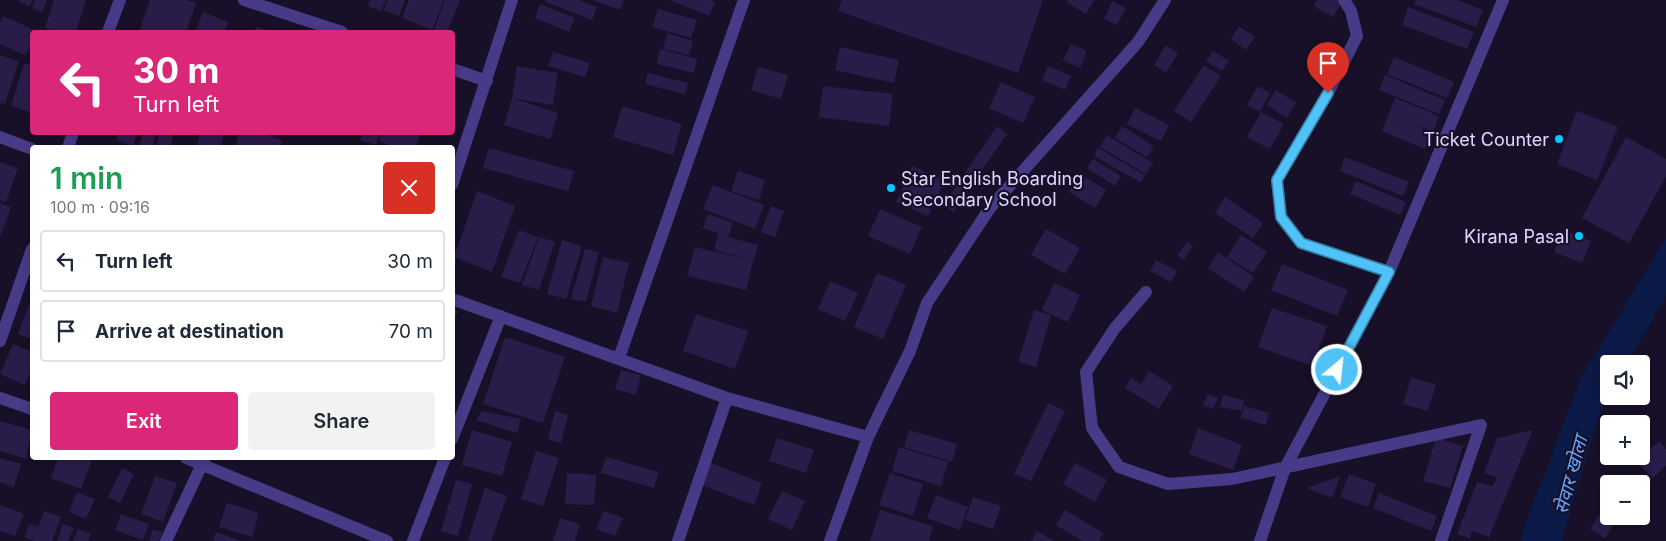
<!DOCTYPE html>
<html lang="en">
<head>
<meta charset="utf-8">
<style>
	:root { --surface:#fff; --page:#f2f2f3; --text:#1f2937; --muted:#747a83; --line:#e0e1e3; --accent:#db2777 }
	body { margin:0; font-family:Inter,"Noto Sans Devanagari",sans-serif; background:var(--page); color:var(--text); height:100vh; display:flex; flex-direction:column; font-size:19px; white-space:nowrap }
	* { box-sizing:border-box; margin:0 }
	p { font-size:16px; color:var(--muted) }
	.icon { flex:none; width:28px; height:28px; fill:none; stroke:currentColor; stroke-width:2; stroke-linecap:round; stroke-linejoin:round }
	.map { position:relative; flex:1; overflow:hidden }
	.side { position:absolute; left:30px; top:145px; width:425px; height:315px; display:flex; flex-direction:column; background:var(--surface); border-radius:5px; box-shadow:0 2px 8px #0003 }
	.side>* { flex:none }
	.hud { position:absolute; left:30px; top:30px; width:425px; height:105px; border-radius:5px; box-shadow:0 2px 8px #0003; background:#db2777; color:#fff; overflow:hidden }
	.tools { position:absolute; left:1600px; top:355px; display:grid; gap:10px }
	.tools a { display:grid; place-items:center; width:50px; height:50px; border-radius:5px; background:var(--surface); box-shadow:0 2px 8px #0003; font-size:25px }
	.pin { position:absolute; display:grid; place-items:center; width:42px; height:42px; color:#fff; margin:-51px -21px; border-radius:50% 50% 50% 0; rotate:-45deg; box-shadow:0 0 5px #0007 }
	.pin .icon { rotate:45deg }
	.me { position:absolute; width:55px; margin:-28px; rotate:28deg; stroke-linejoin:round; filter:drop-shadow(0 0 4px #0008) }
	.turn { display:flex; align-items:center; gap:18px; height:105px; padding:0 20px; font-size:22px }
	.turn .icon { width:65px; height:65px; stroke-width:2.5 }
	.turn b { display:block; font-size:35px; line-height:42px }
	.round { display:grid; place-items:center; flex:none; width:52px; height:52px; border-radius:5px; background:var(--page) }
	.summary { display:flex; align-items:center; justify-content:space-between; height:85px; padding:0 20px }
	h1 { font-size:30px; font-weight:600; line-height:38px; color:#1e9e55 }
	.cta { display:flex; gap:10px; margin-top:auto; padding:10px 20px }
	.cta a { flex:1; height:58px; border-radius:5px; background:var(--accent); color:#fff; font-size:20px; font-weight:600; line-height:58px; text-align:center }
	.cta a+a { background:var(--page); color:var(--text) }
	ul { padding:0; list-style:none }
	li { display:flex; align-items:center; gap:15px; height:62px; margin:0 10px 8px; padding:0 10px; border:2px solid var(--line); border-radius:5px }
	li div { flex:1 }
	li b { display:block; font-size:19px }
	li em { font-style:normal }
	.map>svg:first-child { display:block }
	.water { fill:#0b1a46 }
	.building { fill:#2a1c49 }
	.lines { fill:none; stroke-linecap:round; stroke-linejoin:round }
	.minor { stroke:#473b87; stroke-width:12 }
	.route-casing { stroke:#337fa1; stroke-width:12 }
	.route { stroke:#4fc3f7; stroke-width:9 }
	.poi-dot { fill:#05c8fd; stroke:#171028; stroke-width:2 }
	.labels { text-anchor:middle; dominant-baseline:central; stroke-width:4.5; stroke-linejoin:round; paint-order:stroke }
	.poi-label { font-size:18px; fill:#e0d7ff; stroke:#171028; text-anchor:end }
	.water-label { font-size:19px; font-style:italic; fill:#66a6fe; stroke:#171028 }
</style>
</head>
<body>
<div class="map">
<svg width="1666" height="541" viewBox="0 0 1666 541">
	<rect width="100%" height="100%" fill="#171028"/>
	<path class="water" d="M1666,238v58l-39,68h-18v32l-8,14 -39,131h-41l2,-11 58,-152z"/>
	<path class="building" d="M19,0h13l-2,6 -11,-4z
		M35,0h12l-5,12 -10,-4z
		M54,0h32l-10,32h-18l-13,-4z
		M150,0h36l10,3 -10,29h-47z
		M370,0h16l-5,11 -13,-5z
		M388,0h17l-6,16 -15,-6z
		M409,0h35l-12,30 -30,-12z
		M445,0h15l-13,32h-14z
		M547,0h32l18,7 -5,13 -46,-18z
		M592,0h32l-4,10z
		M670,0h39l6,2 -6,14z
		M842,0h201l-25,73 -180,-62z
		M1068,0h26l-8,14 -20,-12z
		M1317,0h21l4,2 -9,15 -20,-11z
		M1415,0h42l26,10 -7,17 -62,-23z
		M1112,1l14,7 -9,17 -13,-6z
		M540,4l35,14 -6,14 -34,-14z
		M1408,7l66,25 -7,17 -65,-24z
		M658,9l39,11 -6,18 -39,-11z
		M203,12l25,10 -4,10h-29z
		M3,16l34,15 -5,1v10l-6,14 -26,-12v-21z
		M1239,26l16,11 -9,13 -15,-11z
		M256,27l16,5h-18z
		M667,33l26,8 -4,14 -26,-6z
		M1071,44l16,7 -7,17 -17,-8z
		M1166,45l12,8 -12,20 -12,-8z
		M840,47l59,13 -5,23 -59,-13z
		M660,49l37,10 -3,14 -37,-9z
		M1213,51l16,10 -7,10 -16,-10z
		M553,52l37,11 -5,14 -37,-11z
		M0,55l19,6 -14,43 -5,-1z
		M1394,57l60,25 -7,16 -60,-24z
		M24,63l8,2v48l-21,-7z
		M1204,65l17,11 -30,46 -17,-11z
		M517,66l41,7 -5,32 -41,-7 46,15 -8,26 -46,-14 8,-27z
		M1048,66l23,10 -6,14 -23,-10z
		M758,67l30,8 -7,24 -30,-9z
		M648,73l40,10 -3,11 -40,-10z
		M1385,75l60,25 -6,14 -60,-24z
		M1001,82l34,15 -12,26 -34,-15z
		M823,86l70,8 -4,32 -70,-9z
		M1258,86l12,7 -10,19 -13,-7z
		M1276,90l20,13 -9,15 -20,-13z
		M1395,98l44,18 -6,16 -31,-13 30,14 -7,16 -43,-18z
		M622,106l60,18 -9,31 -60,-18z
		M1135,108l34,17 -8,16 -34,-17z
		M1577,111l41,16 -21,53 -40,-16z
		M1261,112l23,12 -14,25 -23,-12z
		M997,126l10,8 -54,78 -10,-7z
		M1122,126l32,20 -7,11 -32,-19z
		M119,132h19l-5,14 -17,-6z
		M143,132h13l-4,16h-13z
		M160,132h14l-4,16h-14z
		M201,132h24l-5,16h-24z
		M239,132h19l24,8 -2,8h-45z
		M363,132h17l-4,13 -16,-5z
		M382,132h39l-5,16h-18l-19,-7z
		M1107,135l46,28 -7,11 -46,-27z
		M1626,137l40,22v17l-37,67 -47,-25z
		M489,148l85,23 -6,20 -85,-23z
		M1098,148l47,27 -4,8 -47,-27z
		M1345,157l64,25 -6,14 -63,-25z
		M1093,159l28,17 -6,10 -28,-18z
		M0,162l18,6 -12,34 -6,-2z
		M912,166l33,14 -17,36 -32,-14z
		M738,171l27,9 -6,20 -28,-9z
		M1080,174l26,16 -11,18 -26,-16z
		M1356,181l50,21 -6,13 -50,-21z
		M713,185l51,20 -9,24 -52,-20z
		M477,191l38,15 -23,66 -38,-15z
		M1225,197l38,26 -10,15 -38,-25z
		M0,203l11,4 -11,30z
		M771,206l13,5 -9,26 -14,-5z
		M880,209l42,18 -12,27 -42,-18z
		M708,214l25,9 -5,14 -25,-9z
		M1046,229l34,19 -15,26 -34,-19z
		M519,230l19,7 -18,46 -19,-6z
		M1563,230l28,11 -9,22 -28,-11z
		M718,234l40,11 -4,16 -40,-11z
		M1241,235l26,17 -14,21 -26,-16z
		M539,237l16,5 -16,48 -17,-5z
		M562,240l20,6 -16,53 -19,-5z
		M1187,242l6,4 -9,14 -7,-5z
		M695,247l58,14 -7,29 -59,-14z
		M585,249l14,3 -13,50 -15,-3z
		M1218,252l36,25 -10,15 -36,-24z
		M603,257l26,6 -12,50 -26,-7z
		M1156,260l21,11 -6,11 -21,-11z
		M1282,264l66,26 -11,26 -66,-26z
		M877,273l29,12 -23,54 -29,-12z
		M830,281l28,12 -13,28 -27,-12z
		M1054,283l26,12 -12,27 -26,-12z
		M29,304l3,1v34l-14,-5z
		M1272,308l55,18 -14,40 -55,-19z
		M452,309l6,2 -5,13h-1z
		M1034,310l17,5 -15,52 -18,-5z
		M696,314l52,17 -13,38 -52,-18z
		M505,337l60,20 -22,66 -60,-19z
		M13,344l19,8v16l-7,17 -25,-11z
		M621,370l20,5 -5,20 -21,-6z
		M1149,371l24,15 -14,23 -34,-21 6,-10 10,6z
		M1411,378l25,6 -8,27 -25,-7z
		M1208,394l10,4 -5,11 -10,-4z
		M1223,395l21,5 -2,11 -22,-4z
		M1048,403l17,8 -34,70 -17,-7z
		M1244,406l25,7 -3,12 -25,-7z
		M482,411l39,8 -4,14 -41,-13z
		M555,411l13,4 -7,28 -13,-4z
		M0,421l32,9 -6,29 -26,-8z
		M1198,428l44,17 -9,25 -44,-16z
		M472,430l40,12 -10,34 -40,-11z
		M909,430l48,14 -5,18 -48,-15z
		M1533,430l-44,107 -17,-6 -2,7 -13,-4 20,-52 16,4 4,-9 -13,-4 13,-35z
		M777,438l37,12 -8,23 -37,-12z
		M1436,438l27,8 -13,42 -27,-7z
		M1659,441l7,8v16l-13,13 -16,-16z
		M899,447l49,15 -7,24 -49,-15z
		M536,451l23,7 -16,48 -22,-7z
		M606,457l53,15 -5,16 -53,-15z
		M0,458l21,6 -7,23 -14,-5z
		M58,458h26l8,2 -11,29 -30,-11z
		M711,463l51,20 -8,22 -52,-20z
		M1075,463l32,17 -12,22 -32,-18z
		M122,468l12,6 -14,29 -12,-6z
		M567,473l29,2 -2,30 -29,-1z
		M890,473l33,11 -10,32 -34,-11z
		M1349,474l27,10 -8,23 -28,-10z
		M155,476l22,7 -14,39 -22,-8z
		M1340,476l-8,22 -25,-10z
		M456,480l16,4 -14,52 -17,-5z
		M485,488l22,8 -16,45h-19l-4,-1z
		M782,491l23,10 -13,29 -24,-11z
		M77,492l18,7 -9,20 -17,-7z
		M1379,493l58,23 -6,15 -58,-23z
		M936,495l32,12 -8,23 -33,-12z
		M973,497l28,9 -8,23 -28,-9z
		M227,503l32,10 -7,24 -33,-10z
		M0,505l24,9 -9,22 -15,-5z
		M1605,506l4,2v8h11l-15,22 -15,-9z
		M880,510l53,16 -4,15h-59z
		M1065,510l38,23 -4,8h-17l-26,-16z
		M44,511l17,6 -9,24h-18l-10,-4 5,-13 9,3z
		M604,511l19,7 -8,18 -19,-7z
		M121,514l28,10 -6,16 -28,-10z
		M560,518l20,6 -5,17h-22z
		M63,524l11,4 -6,13h-11z
		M78,529l13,5 -3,7h-15z
		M153,529l9,3 -3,9h-10z
		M1037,531l17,10h-23z
		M216,532l25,9h-28z"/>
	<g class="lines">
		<path class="minor" d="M244,0l98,32
			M1344,0l7,11 6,25 -29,57 -51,87 4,37 20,26 88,29
			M108,32l12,-32
			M452,69l35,12
			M0,137l32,12
			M68,148l5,-16
			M452,185l60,-185
			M1146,292l-31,36 -29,44 6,56 27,39 49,17 64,-5 249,-54 -40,116
			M452,299l275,99 141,39
			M0,341l32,-92
			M619,358l125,-358
			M0,398l32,11
			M452,439l49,-123
			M186,458l201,83
			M166,541l39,-83
			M413,541l32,-83
			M678,541l49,-143
			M830,541l38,-104 42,-86 17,-48 63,-95 148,-166 27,-42
			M1260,541l25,-73 104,-196 114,-272"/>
	</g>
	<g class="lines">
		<g class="route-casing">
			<path id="route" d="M1328,93l-51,87 4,37 20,26 88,29 -52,98"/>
		</g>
		<use href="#route" class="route"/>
	</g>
	<g class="poi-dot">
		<circle cx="1559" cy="139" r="5"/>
		<circle cx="891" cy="188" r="5"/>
		<circle cx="1579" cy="236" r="5"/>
	</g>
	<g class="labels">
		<g class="poi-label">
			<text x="1549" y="139">Ticket Counter</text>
			<text x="901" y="178" text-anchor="start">Star English Boarding<tspan x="901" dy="21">Secondary School</tspan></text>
			<text x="1569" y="236">Kirana Pasal</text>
		</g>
		<g class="water-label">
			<text transform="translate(1571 475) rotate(-75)">सेवार खोला</text>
		</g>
	</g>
</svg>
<div class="tools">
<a><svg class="icon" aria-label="sound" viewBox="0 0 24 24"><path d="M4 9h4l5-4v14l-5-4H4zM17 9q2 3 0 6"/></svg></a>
<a>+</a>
<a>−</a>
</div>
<div class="pin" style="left:1328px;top:93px;background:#d93025"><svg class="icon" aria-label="arrive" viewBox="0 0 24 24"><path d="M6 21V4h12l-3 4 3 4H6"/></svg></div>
<svg class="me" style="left:1337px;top:370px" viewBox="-20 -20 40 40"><circle r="17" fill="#4fc3f7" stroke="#fff" stroke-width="3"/><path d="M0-11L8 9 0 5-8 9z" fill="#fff"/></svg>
<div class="hud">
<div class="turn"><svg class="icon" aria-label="left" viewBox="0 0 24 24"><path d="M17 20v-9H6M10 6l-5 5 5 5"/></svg><div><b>30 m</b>Turn left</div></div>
</div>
<section class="side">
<div class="summary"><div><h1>1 min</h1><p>100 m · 09:16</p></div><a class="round" style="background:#d93025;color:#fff"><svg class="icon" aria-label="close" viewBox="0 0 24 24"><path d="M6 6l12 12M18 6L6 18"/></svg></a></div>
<ul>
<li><svg class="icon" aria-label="left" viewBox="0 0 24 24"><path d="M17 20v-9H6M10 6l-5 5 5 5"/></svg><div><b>Turn left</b></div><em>30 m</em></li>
<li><svg class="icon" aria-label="arrive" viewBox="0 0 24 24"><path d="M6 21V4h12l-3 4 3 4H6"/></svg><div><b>Arrive at destination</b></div><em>70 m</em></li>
</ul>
<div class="cta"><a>Exit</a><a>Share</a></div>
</section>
</div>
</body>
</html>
